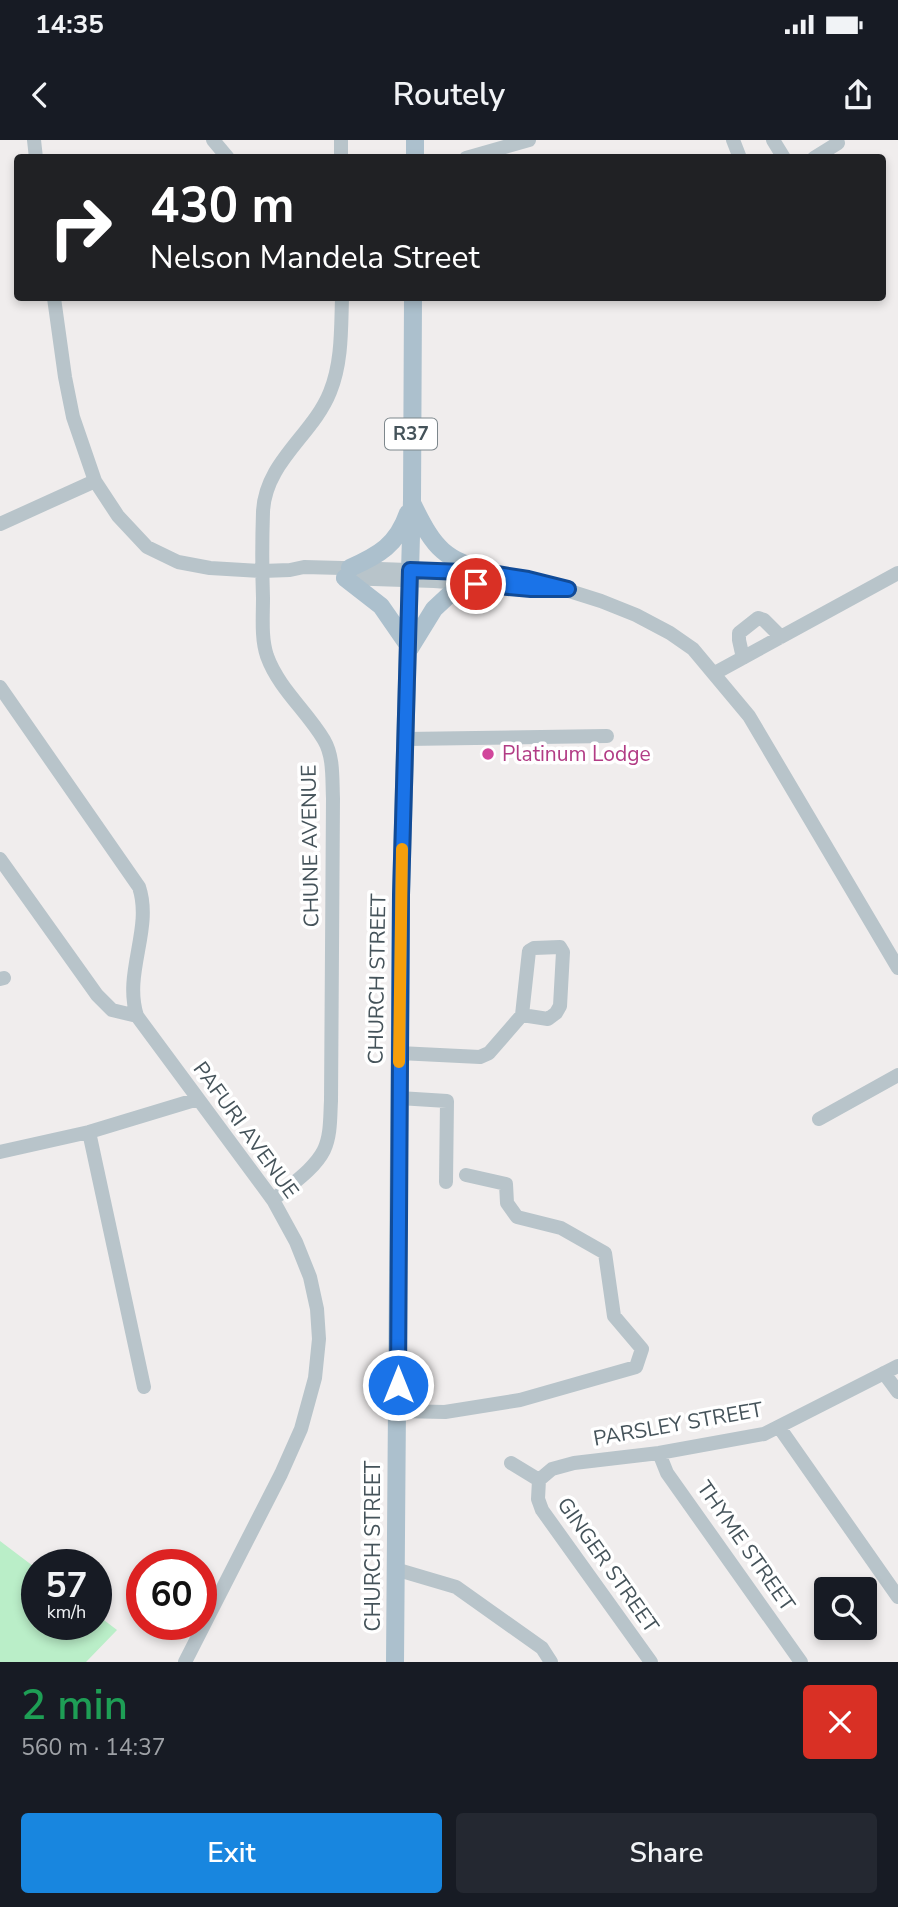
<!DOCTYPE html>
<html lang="en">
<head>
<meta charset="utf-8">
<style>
	:root { --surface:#171b24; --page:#242831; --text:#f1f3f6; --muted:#9ea1a6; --accent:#1886df }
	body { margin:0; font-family:"Nunito Sans",sans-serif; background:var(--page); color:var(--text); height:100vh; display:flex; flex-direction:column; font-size:26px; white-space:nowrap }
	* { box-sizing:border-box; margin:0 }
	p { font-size:23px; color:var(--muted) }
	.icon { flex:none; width:38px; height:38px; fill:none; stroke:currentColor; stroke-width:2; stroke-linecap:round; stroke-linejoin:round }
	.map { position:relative; height:1522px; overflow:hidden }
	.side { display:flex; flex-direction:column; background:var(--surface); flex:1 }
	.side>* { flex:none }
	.hud { position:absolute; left:14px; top:14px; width:872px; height:147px; border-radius:7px; box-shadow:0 4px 10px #0003; background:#202124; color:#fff; overflow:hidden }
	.buttons { position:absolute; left:814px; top:1437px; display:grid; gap:14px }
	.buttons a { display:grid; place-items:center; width:63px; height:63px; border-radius:7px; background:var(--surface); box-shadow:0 4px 10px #0003; font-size:35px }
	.speed { position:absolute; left:21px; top:1409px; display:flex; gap:14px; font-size:35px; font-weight:700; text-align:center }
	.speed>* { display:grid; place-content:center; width:91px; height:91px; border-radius:50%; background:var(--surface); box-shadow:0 4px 10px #0003; line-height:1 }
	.speed small { font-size:18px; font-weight:400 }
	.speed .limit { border:10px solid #d22; background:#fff; color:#111 }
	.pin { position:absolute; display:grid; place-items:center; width:60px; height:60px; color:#fff; margin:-30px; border:4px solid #fff; border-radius:50%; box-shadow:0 2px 7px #0007 }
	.me { position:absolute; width:77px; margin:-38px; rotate:0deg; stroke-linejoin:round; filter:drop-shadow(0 0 5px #0008) }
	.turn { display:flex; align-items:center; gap:24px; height:147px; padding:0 21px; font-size:32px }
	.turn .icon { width:91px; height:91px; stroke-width:2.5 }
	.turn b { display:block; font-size:49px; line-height:60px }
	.round { display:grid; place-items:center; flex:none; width:74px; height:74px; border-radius:7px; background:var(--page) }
	.headline { display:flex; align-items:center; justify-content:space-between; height:119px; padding:0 21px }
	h1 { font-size:42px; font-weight:600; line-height:52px; color:#1e9e55 }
	.action { display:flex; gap:14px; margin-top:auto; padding:14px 21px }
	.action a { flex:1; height:80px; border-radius:7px; background:var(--accent); color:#fff; font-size:28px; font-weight:600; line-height:80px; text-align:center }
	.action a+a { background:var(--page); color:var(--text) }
	.status { display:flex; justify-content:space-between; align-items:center; height:49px; padding:0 35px; background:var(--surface); direction:ltr }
	.status svg { height:19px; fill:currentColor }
	header { display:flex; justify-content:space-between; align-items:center; height:91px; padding:0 21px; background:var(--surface); font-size:32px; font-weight:600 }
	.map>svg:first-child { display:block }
	.green { fill:#baeec8 }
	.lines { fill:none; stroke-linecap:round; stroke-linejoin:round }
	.minor { stroke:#b8c4ca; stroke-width:14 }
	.major { stroke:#acc0cd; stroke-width:18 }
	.route-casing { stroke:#114b97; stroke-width:18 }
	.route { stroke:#1a73e8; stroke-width:12 }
	.slow { stroke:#f59e0b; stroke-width:12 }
	.hotel-dot { fill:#d1479c; stroke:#fff; stroke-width:2.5 }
	.labels { text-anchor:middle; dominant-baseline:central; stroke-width:7; stroke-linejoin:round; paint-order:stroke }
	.shield { fill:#fff; stroke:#7d878c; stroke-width:2 }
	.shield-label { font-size:19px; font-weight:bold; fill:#45535a }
	.hotel-label { font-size:21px; fill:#b23c85; stroke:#fff; text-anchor:start }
	.street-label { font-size:21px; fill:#45535a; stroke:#fff }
</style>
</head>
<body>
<div class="status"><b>14:35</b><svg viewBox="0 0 49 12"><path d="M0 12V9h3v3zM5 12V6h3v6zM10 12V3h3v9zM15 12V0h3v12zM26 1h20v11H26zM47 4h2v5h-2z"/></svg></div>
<header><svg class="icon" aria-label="back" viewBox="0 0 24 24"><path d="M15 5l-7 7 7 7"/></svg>Routely<svg class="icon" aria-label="share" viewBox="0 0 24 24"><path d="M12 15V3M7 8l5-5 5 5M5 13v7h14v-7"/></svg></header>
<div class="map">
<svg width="898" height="1522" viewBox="0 0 898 1522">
	<rect width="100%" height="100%" fill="#f0eded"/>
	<path class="green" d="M0,1401l37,28v55h59v-10l21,16 -31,32h-86z"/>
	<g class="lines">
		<path class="minor" d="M34,0l2,18
			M213,0l15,18
			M733,0l7,18
			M773,0l11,18
			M341,18v-18
			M466,18l63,-18
			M814,18l24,-15
			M54,158l11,79 8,40 22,64 23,35 29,31 31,15 32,6 52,3 28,-1 14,-3 76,2 111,4 37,5 73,23 35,14 34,18 23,16 56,67 149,252
			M0,384l95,-43
			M343,438l91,3 112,8
			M743,518l-4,-18v-7l19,-15 6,2 17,17
			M715,533l183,-100
			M0,547l139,200c14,42 -16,86 -2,129l136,184 23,42 14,35 7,32 2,30 -4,39 -14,51 -20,45 -96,188
			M406,599l201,-3
			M0,719l97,136 15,15 25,6
			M0,839l4,-1
			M399,913l81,4 9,-4 33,-38 7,-64 5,-3 26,-1 3,5 -3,54 -4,7 -8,6 -26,-4
			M399,958l48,3 -1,81
			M819,979l79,-44
			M89,992l55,255
			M0,1012l89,-20 109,-33
			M273,1060c17,-15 41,-30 51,-50 7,-15 6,-33 7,-49l2,-303c-1,-19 1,-41 -9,-58 -17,-29 -45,-51 -57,-84 -6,-18 -4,-39 -4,-58 -1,-29 -1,-57 0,-86 2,-50 50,-77 67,-120 12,-29 11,-63 12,-94
			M884,1233l14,19
			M398,1271l47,1 75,-12 116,-33 6,-18 -28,-33 -9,-63 -44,-25 -44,-11 -10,-14 -1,-19 -40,-9
			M779,1287l119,170
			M659,1313l8,20 134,189
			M511,1323l28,17
			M539,1340l13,-11 22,-6 85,-10 105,-19 134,-68
			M539,1340l-1,19 4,11 109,152
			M395,1429l61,18 86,61 9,14"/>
		<path class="major" d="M415,18v-18
			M413,365c22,45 31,54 78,68
			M350,428c29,-13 47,-23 58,-55
			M345,438l36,28 27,39
			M410,508l24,-39 15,-14 41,-11
			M395,1522l6,-767 11,-395 1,-202"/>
	</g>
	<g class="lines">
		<g class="route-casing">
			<path id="route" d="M398,1245l3,-490 9,-325 81,3 37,6 40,10h-37l-55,-5"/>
		</g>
		<use href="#route" class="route"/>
		<path class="slow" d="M399,922l3,-213"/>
	</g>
	<circle class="hotel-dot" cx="488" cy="614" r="7"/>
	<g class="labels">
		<rect class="shield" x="385" y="278.5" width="52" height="31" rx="5"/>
		<g class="shield-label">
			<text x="411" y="294">R37</text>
		</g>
		<g class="hotel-label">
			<text x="502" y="614">Platinum Lodge</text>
		</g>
		<g class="street-label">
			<text transform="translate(310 706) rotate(-91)">CHUNE AVENUE</text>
			<text transform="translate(377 839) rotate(-89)">CHURCH STREET</text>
			<text transform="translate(246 990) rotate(54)">PAFURI AVENUE</text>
			<text transform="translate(678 1284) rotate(-10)">PARSLEY STREET</text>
			<text transform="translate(373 1406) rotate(-90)">CHURCH STREET</text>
			<text transform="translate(746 1406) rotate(55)">THYME STREET</text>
			<text transform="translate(608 1425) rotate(55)">GINGER STREET</text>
		</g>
	</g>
</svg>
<div class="buttons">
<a><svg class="icon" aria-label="search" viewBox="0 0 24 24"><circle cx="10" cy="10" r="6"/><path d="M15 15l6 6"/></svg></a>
</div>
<div class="speed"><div>57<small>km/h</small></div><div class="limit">60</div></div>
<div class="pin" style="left:476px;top:444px;background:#d93025"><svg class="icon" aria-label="arrive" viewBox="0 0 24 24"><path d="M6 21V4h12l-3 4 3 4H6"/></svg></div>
<svg class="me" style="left:398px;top:1245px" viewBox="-20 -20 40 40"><circle r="17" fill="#1a73e8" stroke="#fff" stroke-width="3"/><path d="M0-11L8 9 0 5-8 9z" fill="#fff"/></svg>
<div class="hud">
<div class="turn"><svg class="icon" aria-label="right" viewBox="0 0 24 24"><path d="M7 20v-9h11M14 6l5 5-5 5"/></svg><div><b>430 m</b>Nelson Mandela Street</div></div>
</div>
</div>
<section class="side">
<div class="headline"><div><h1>2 min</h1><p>560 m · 14:37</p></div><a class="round" style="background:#d93025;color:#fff"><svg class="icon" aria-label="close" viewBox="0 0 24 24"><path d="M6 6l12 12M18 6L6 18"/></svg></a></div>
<div class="action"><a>Exit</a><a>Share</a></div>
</section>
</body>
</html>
